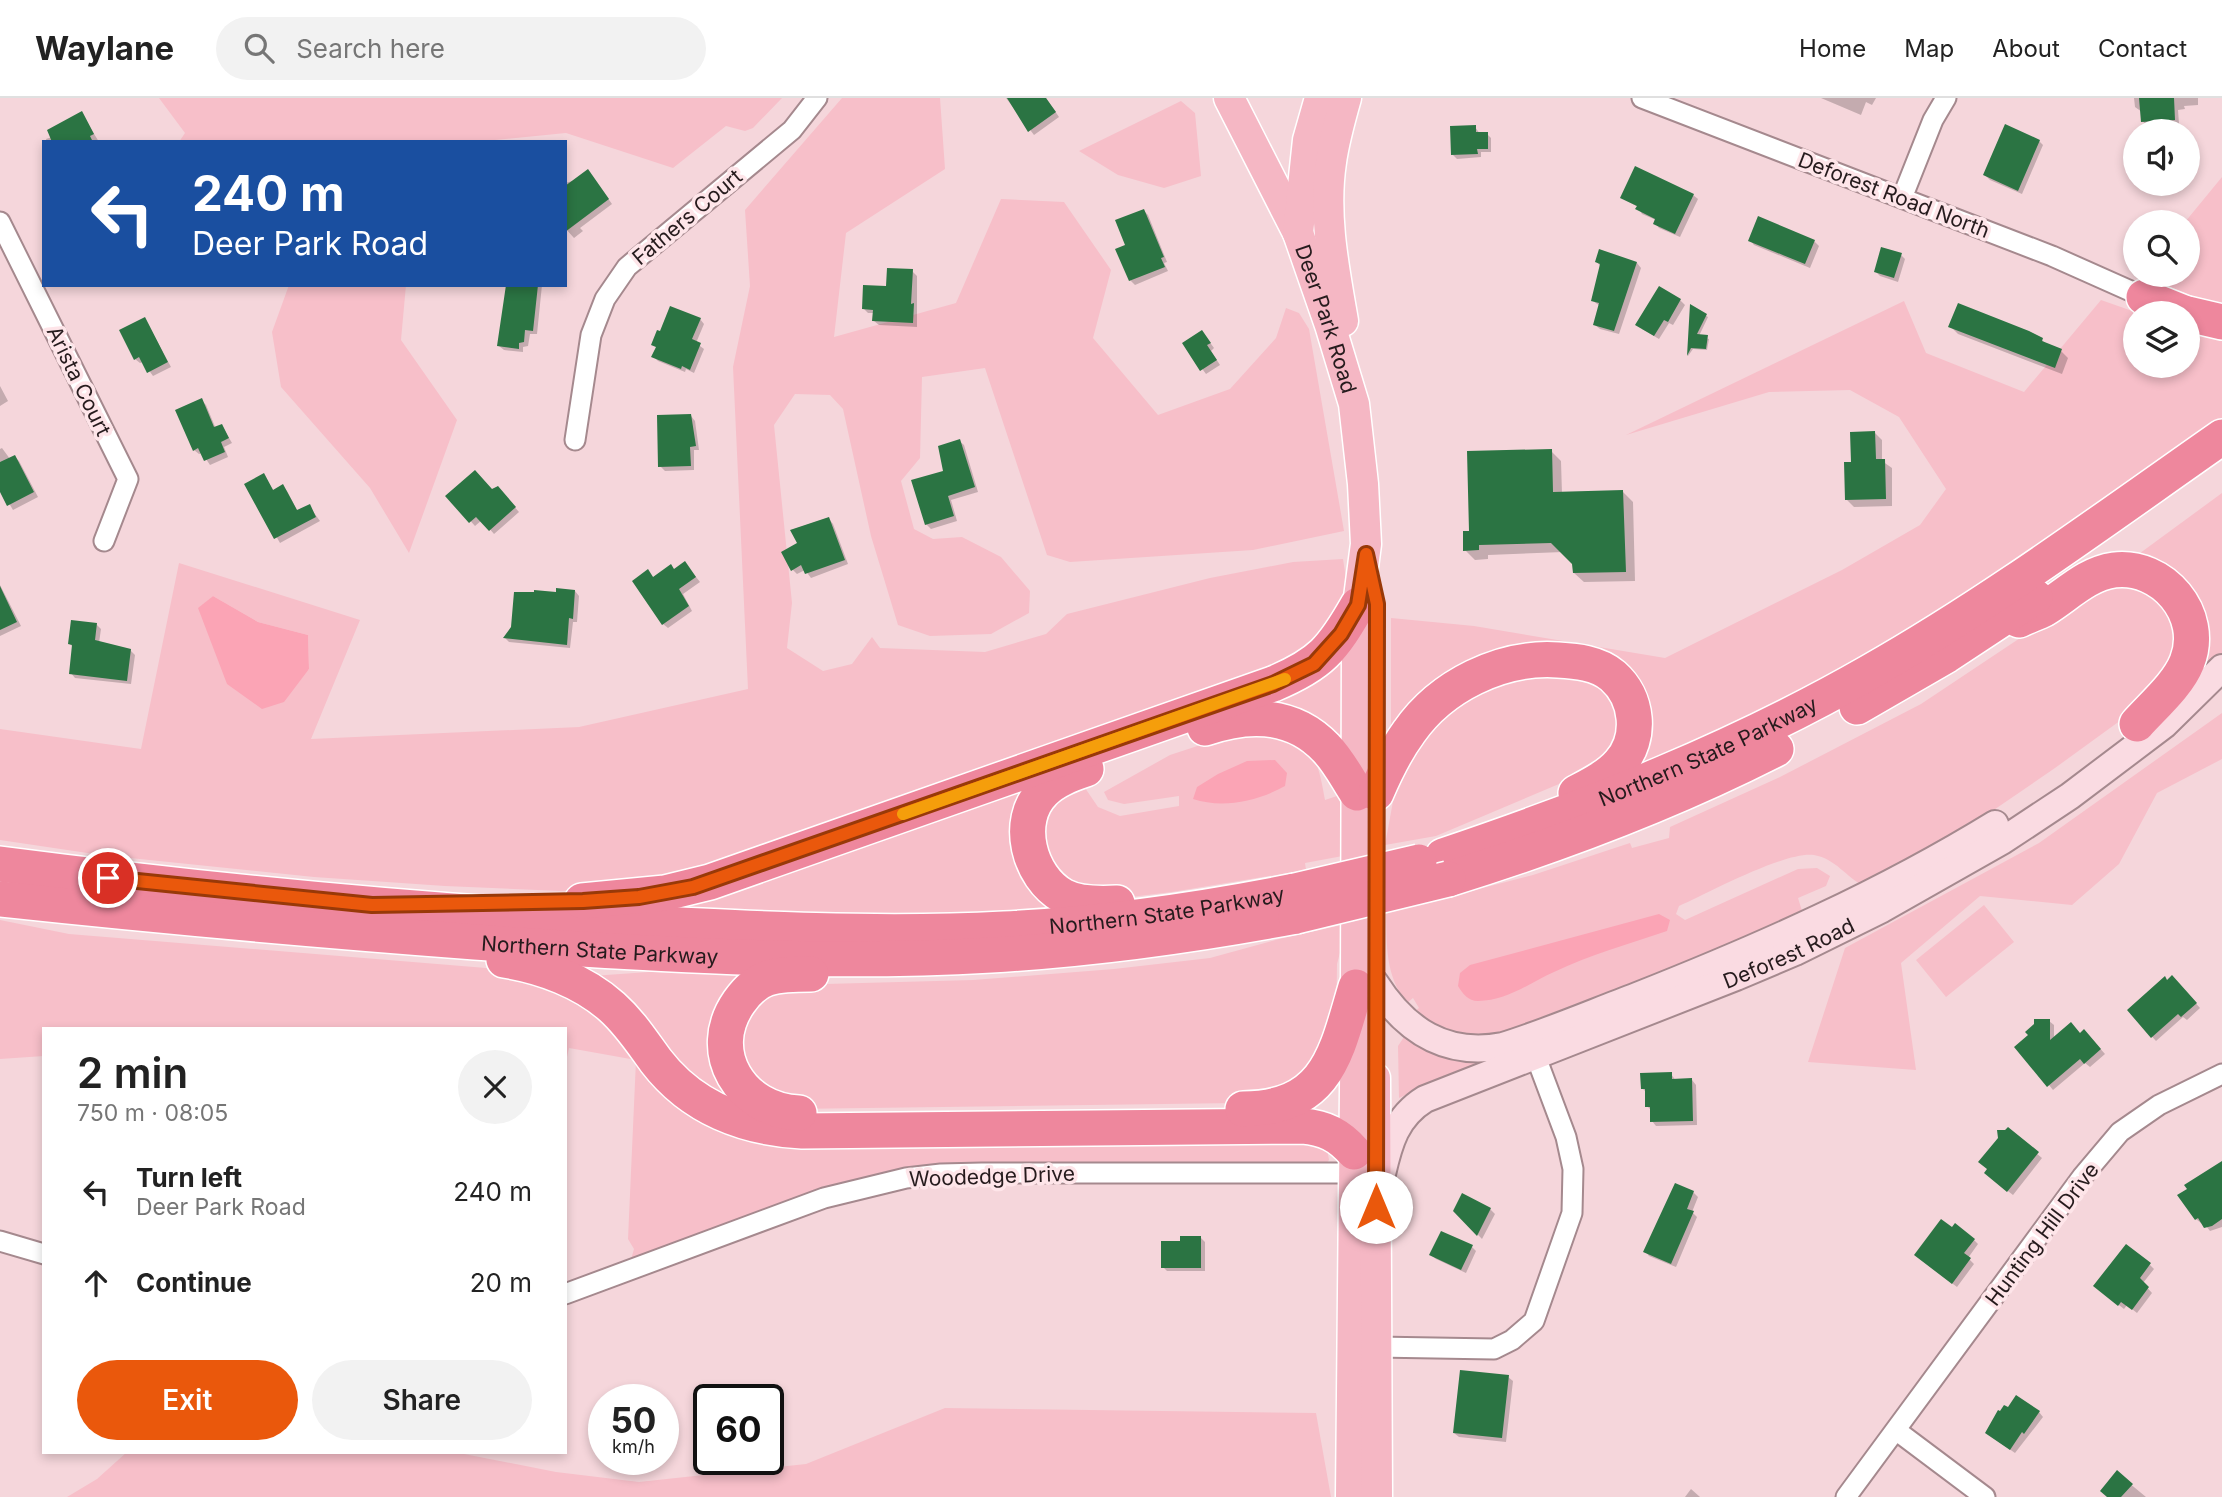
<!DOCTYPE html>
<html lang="en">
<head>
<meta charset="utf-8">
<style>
	:root { --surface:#fff; --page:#f2f2f2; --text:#222; --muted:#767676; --line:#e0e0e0; --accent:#ea580c }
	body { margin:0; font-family:Inter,sans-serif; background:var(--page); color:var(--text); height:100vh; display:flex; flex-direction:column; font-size:26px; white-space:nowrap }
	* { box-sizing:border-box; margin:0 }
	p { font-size:23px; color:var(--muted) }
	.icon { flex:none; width:38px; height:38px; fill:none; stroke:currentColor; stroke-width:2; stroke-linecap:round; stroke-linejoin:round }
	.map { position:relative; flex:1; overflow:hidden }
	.panel { position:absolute; left:42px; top:929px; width:525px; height:427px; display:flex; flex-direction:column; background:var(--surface); border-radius:0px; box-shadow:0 4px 10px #0003 }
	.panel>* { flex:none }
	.top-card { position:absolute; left:42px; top:42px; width:525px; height:147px; border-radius:0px; box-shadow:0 4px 10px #0003; background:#1a4fa0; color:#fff; overflow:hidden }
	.fabs { position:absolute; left:2123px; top:21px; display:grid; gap:14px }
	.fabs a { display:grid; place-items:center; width:77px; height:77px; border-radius:50%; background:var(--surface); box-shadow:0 4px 10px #0003; font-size:35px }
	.speed { position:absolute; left:588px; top:1286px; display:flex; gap:14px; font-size:35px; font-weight:700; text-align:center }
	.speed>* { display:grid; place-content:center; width:91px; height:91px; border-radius:50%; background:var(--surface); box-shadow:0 4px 10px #0003; line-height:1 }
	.speed small { font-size:18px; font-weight:400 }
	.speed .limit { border:4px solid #111; border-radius:10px; background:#fff; color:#111 }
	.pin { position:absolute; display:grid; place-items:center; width:60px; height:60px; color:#fff; margin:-30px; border:4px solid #fff; border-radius:50%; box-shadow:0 2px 7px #0007 }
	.me { position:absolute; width:77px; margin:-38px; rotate:0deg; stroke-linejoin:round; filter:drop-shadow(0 0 5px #0008) }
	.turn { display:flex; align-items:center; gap:24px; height:147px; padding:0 35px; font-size:32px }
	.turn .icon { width:91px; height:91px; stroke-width:2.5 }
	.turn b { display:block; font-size:49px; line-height:60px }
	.round { display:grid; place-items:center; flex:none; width:74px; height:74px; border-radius:37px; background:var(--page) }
	.summary { display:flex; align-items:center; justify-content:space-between; height:119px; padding:0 35px }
	h1 { font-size:42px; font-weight:600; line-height:52px }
	.primary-button { display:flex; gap:14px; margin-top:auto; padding:14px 35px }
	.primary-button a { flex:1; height:80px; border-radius:42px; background:var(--accent); color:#fff; font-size:28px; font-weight:600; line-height:80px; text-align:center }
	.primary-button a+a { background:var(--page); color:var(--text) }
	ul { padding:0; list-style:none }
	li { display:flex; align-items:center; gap:21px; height:91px; padding:0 35px }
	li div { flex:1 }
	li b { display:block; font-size:26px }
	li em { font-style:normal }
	header { display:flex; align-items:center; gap:42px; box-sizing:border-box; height:98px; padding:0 35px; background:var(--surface); border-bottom:2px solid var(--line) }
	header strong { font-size:33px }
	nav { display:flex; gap:38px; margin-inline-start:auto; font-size:24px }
	.search { width:490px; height:63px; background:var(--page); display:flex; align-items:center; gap:18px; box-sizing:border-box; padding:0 24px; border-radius:38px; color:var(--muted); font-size:26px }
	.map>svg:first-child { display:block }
	.green { fill:#f7bfc9; fill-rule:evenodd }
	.water { fill:#fba4b5 }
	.shadow { fill:#0003 }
	.building { fill:#2b7443 }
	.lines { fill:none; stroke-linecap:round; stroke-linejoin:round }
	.street-casing { stroke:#a5898e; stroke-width:23 }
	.secondary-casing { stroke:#a5898e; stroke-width:30 }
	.primary-casing { stroke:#fff; stroke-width:33 }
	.highway-casing { stroke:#fff; stroke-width:38 }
	.street { stroke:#fff; stroke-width:19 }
	.secondary { stroke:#fadbe2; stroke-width:26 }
	.primary { stroke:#f5b7c4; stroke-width:30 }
	.highway { stroke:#ee879d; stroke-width:35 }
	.highway-bridge-casing { stroke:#fff; stroke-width:38; stroke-linecap:butt }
	.highway-bridge { stroke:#ee879d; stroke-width:35 }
	.route-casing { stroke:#983908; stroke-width:18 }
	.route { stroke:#ea580c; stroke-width:12 }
	.slow { stroke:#f59e0b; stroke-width:12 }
	.labels { text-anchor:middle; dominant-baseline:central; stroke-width:7; stroke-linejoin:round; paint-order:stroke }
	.street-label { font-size:21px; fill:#261b1d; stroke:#fee5e9 }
</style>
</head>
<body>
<header>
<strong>Waylane</strong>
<div class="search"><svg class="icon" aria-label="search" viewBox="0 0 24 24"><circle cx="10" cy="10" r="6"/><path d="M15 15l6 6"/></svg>Search here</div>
<nav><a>Home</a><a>Map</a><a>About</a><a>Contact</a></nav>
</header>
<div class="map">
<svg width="2222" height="1399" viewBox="0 0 2222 1399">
	<rect width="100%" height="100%" fill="#f5d6db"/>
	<path class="green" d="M159,0h623l-29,30 -8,3 -19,-5 -53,42 -107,-35 -71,7 -2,2h-314l6,-9z
		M842,0h98l5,71 -99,64 -12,104 122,-34 45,-104 63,3 47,68 -18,68 65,77 72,-26 46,-51 10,-30 13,5 10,16 35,202 -91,19 -183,12 -23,-7 -62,-187 -63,9 -2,81 -19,23 13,48 19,10 29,-2 39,20 29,34 -1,22 -38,21 -61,2 -32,-11 -27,-89 -28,-127 -13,-14 -35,-1 -21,31 18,178 -5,45 36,23 29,-7 20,-27 8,11 105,4 61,-18 21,-20 143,-36 83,-16 50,-3 4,26 -5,29 -33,45 -656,226 -92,6 -116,-5 -131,-9 -213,-22 -101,-15v-111l141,20 38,-186 181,57 -49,119 268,-12 169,-38 -15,-322 17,-81 -5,-76zM213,498l45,26 50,13 1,35 -102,-43 -8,-19z
		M1181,3l14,12 6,63 -37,12 -46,-13 -39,-24z
		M2222,79v134l-83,-32 4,-4h45v-53h-3z
		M289,187h117l-5,55 56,80 -48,133 -39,-65 -89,-101 -9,-55z
		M2101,202l37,13h-3v53h53v-38l34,6v92l-299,206 -286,144 11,-60 -80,-63 -177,74v-109l83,8 191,32 177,-88 78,-45 26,-36 -47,-72 -49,-27 -81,2 -143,43 278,-134 22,52 98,39z
		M2222,395v163l-21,18 1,-35 -70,-80z
		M2137,486l42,38 -18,69 -106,77 -92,63 -99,55c-18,-9 -28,-27 -50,-31 -29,-4 -106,38 -135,51l-3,8 9,6 113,-51 19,-1 13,8 -4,10 -28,12 4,13 -15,11 -292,116c-37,0 -51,-1 -80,-27l4,-3 -6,-10 -6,5c-22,-28 -20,-56 -21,-90l147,-38 97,-32 2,5 37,-10 1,-11 110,-50 141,-73 177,-118z
		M1338,565l6,2 5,79 -85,-44z
		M1570,577l34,9 19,23 -7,51 -30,10 -27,16 -123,52 -51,9 13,-71 25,-39 43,-35 47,-20z
		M2222,615v46l-65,34 -38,71 -47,41 -92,-9 -79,67 15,107 -108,-8 37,-114 194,-105z
		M1277,633c39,22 40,25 48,69l18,-6 5,61 -43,8 1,7 -134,22 -58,7 -40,-10 -25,-19 -10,-35 11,-30 33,-20 15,22 22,9 59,-10v-10l-55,8 -16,-4 -4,-8 66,-37 70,-23z
		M1033,685l18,120 -4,10 -62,6 -324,-7z
		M1984,807l30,37 -68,55 -30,-37z
		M0,822l69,14 417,34 46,10 50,23 133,122 603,17 9,9 2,11 -3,4 -434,8 -77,19 -185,72 4,-14 -6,-10 8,-179 -67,-12 -4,18v-37h-329l-23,-2 -4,2h-165v27l-44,3z
		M1346,826v6l-9,34 -1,68 -31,52 -68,19 -446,6 -47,-39 -5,-35 16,-33 34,-17 184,-5 141,-11 96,-11 69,-19z
		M677,872l79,2 -20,23v100l-9,16 -135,-135z
		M1404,939c29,17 49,24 83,28l-50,16 -38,17 -1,-52z
		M945,1310l371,5 15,84h-1264l30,-18 30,-27 332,1 97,19 83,10 167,-18z"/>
	<path class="water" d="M213,498l45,26 50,13 1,34 -25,33 -22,7 -35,-25 -29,-76z
		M1275,662l12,13 -2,13c-27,15 -62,23 -92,13l4,-12 21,-13 29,-13z
		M1659,816l11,6 -3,11c-38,13 -78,24 -113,41 -25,11 -47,29 -76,29 -10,0 -15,-7 -20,-15l2,-13 10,-8z"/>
	<path class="shadow" d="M1006,0h40l13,19 -25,18z
		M1821,0h55l-4,7 -6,-3 -5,13z
		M2134,0h64v7l-14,1 1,3 -7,1 1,14 -32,1 -5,-4v-9l-7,-5z
		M82,16l17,28h-52l-1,-3 6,-2z
		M1475,29l5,7h7l4,4v14h-10v5l-24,2 -4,-4z
		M2039,43l4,4 -21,49 -32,-14 -5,-5z
		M592,78l20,28 -32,24 3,3 -9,7 -9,-10v-45z
		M1693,97l5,4 -18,38 -21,-9 -4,-5 1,-3 -14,-6 -4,-7 -16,-9z
		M1144,113l4,4 19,47 -3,1 4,8 -33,14 -5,-5 -3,-34z
		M1750,142l64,1 5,5 -9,22 -56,-23z
		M1901,157l4,4 -7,23 -18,-6 -4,-4z
		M1597,164l40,1 4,5 -22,66 -19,-5 -5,-4 5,-19 -7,-5 8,-34z
		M912,173l5,5v51l-38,-2 -5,-4v-8h-6l-4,-4z
		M508,187h34l-5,49h-7l-2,12 -5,1v5l-19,-2 -5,-4z
		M1680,202l5,5 -12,20 -4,-2 -10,16 -17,-10z
		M1692,209l16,10 -9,19 10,3 -2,11 -14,-1 -5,7z
		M145,221l26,48 -18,9 -10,-14 -3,1 -5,-4z
		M700,221l4,5 -8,19 8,6 -10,24 -8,-4 -1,3 -27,-11 -4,-4 3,-9 -4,-4z
		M1950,228l92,14 5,5 14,6 7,7 -6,16 -104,-40z
		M1206,239l8,11 -3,3 9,14 -14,9 -22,-30z
		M0,288l8,15 -8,5z
		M201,302l5,5 10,24 6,-3 10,17 -8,4 4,10 -18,8 -8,-12 -3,1 -5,-4z
		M691,318l4,5 4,29h-5v20l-29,1 -5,-5z
		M1875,335l7,7v21l10,7v38l-38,1 -8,-8 6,-35z
		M959,343l5,4 14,47 -27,8 6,21 -26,8 -5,-5 19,-52z
		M2,350l8,11 5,-2 4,4 19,36 -25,13 -13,-22v-39z
		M1551,353l10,10 1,33 61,-2 10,10 2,79 -51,1 -10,-9v-10l-11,-11 -75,3v4l-13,1 -10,-10 6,-17z
		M264,378l10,15 8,-5 5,5 11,21 11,-6 11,15 -40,22 -33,-58z
		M498,390l21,24 -25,22 -12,-14 -7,6 -27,-30z
		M829,421l4,5 15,40 -37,14 -6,-8 -8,4 -5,-5 7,-25z
		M689,470l11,14 -17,12 9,17 -24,17 -5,-4 -15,-52 6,6z
		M0,487l21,41 -21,10z
		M575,493l4,5 -2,26h-4l-3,26 -61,-6 -4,-4 52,-44z
		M96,526l5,5 -2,14 31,7 5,5 -4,29 -56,-6 -4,-5 3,-25 -4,-4z
		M2172,879l28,31 -13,12 -4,-3 -27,24 -27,-30z
		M2049,923l5,4v14l35,-3 16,18 -15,13 -5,-4 -32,27 -4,-5z
		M1671,976l5,7 16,-1 4,5 1,40 -41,1 -4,-5v-10l-5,-5 -1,-14 -4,-4z
		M2008,1032l34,28 -29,37 -23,-18z
		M2222,1071v58l-12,4 -7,-9 -2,1 -5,-4z
		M1693,1094l5,5 -6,15 5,5 -21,50 -27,-11 -4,-5z
		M1490,1111l5,5 -13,25 -27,-28z
		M1200,1139l5,5v29h-38l-4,-4z
		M1974,1142l4,4 -10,14 6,6 -17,23 -37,-28z
		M1472,1149l4,4 -10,22 -30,-14 -5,-4z
		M2150,1167l4,4 -11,14 9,10 -15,20 -10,-8 -3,4 -24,-19z
		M1508,1279l5,4 -7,61 -47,-5 -5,-4z
		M2039,1314l4,5 -28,36 -23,-16z
		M2117,1375l29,24h-37z
		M1691,1391l9,8h-15z"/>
	<path class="building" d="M1007,0h39l10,14 -28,20z
		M2139,0h35l1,22 -34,2z
		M82,13l12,23 -4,2 3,6h-41l-5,-12z
		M2005,26l35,16 -22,51 -35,-16z
		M1476,27v7h12v17h-11l1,5 -27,1 -1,-29z
		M1635,68l59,28 -19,40 -22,-10 2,-5 -20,-10 2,-3 -17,-8z
		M588,71l21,30 -44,33v-46z
		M1144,111l20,48 -3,1 4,9 -36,14 -14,-32 10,-4 -10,-25z
		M1758,118l57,24 -10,24 -57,-23z
		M1881,149l21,6 -8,25 -20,-6z
		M1599,151l38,13 -23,69 -21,-6 6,-22 -8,-2 9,-37 -5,-2z
		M887,170l26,1 -2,35 3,-1 -1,20 -41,-2 1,-11 -11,-1 1,-24 23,1z
		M506,187h32l-5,46 -8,-1 -1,12 -5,1v6l-22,-3z
		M1659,188l22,13 -13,23 -4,-2 -10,16 -19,-11z
		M1958,205l71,28 14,7 -1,3 20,8 -7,19 -107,-41z
		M1690,206l17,10 -10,20 11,1 -2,14 -15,-1 -4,8z
		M670,208l31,12 -9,21 9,4 -11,27 -8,-4 -1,3 -30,-12 5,-10 -5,-2 6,-15 3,1z
		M145,219l23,45 -21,11 -8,-16 -5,3 -15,-30z
		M1202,232l9,13 -4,2 10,15 -17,11 -18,-28z
		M202,300l12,29 8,-3 7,14 -8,4 4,10 -21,9 -6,-13 -5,3 -18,-41z
		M691,316l5,32 -6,1 1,19 -33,1 -1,-52z
		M1875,333l1,28h9l1,40 -41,1 -1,-38h7l-1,-30z
		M960,341l15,48 -27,9 6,20 -29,9 -14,-45 32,-9 -5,-25z
		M1552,351l1,43 70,-2 3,82 -53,1 -1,-9 -21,-21 -72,2v5l-16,1v-20h6l-2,-80z
		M15,357l19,37 -27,14 -7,-14v-30z
		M475,372l17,19 6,-3 18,21 -27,24 -13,-14 -7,6 -24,-27z
		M264,375l9,17 10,-6 14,26 13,-6 6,13 -42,22 -30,-55z
		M829,419l16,43 -40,14 -4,-9 -10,6 -10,-19 16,-9 -7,-13z
		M685,463l11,16 -17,12 10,17 -27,19 -30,-44 16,-12 5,8 18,-13 3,5z
		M0,488l17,36 -17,8z
		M556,490l19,2 -2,29 -4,-1 -2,27 -64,-7 8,-11 3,-35h20v-2l22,2z
		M71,522l26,3 -2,17 36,9 -4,32 -58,-7 3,-29 -4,-1z
		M2172,877l25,28 -16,14 -3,-3 -27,24 -24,-28 38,-34 2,4z
		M2034,921h16v21l21,-18 9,11 4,-4 17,20 -17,15 -4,-5 -33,28 -33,-40 14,-12 -3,-3 9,-8z
		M1672,974v7l20,-1 1,43 -43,1v-15h-5v-18h-4l-1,-16z
		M2008,1029l31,25 -32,40 -23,-19 3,-4 -9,-7 20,-24 -1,-8h8z
		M2222,1063v58l-10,7 -8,2 -6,-10 -3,2 -18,-25 10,-6 -3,-4z
		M1675,1085l19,8 -7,18 7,2 -23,53 -28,-12z
		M1462,1095l29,15 -14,28 -24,-25z
		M1941,1121l11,8 3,-4 20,16 -11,14 7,5 -19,26 -38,-29z
		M1441,1133l32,14 -12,25 -32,-15z
		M1180,1138h21v32h-40v-27h19z
		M2126,1146l25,19 -11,15 9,9 -17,23 -11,-8 -3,4 -25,-20z
		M1460,1272l49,5 -7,63 -49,-5z
		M2016,1297l24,16 -16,23 -2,-2 -12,18 -25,-17 13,-23 2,1 4,-6 4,2z
		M2117,1372l16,14 -12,13h-14l-7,-6z"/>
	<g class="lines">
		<g class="street-casing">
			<path id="street" d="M1642,0l410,158 92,41
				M1902,100l31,-78 13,-22
				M0,124l128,257 -24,62
				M575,342l16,-105 14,-36 22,-32 165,-137 25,-32
				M0,1143l44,13
				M565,1196l259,-96 82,-20 35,-4 41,-1h372
				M1376,1249l118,2 18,-9 22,-19 38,-108 1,-44 -7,-32 -30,-80
				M1897,1333l88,66
				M1846,1399l236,-320 38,-45 39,-27 63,-31"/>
		</g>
		<g class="secondary-casing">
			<g id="secondary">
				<path d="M1375,885c30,47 70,74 128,63 45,-14 89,-33 134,-50 124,-49 244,-102 358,-172"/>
				<path id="s1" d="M1382,1076c7,-31 14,-57 43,-75l311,-122 59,-25 87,-43 120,-68 68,-45 94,-71 58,-57"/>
			</g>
		</g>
		<g class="primary-casing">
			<g id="primary">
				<path id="s2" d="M1229,0l69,135 32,92 24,79 9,80 3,60 -8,61 -1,34 -1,348 -5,510"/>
				<path d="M1298,135l10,-93 12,-42"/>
				<path d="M1343,223c-9,-52 -20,-106 -12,-159 3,-22 9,-43 15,-64"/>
				<path d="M1375,980l2,419"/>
			</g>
		</g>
		<g class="highway-casing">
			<g id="highway">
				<path d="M2144,199l40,16"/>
				<path d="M2188,216l34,8"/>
				<path d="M2019,522c8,-4 17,-7 25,-11 23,-14 42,-35 70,-39 48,-6 92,44 73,92 -9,23 -34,44 -50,62"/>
				<path d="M1857,609l90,-52 88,-58"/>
				<path d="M1205,630c43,-15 88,-15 121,20 13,13 21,30 31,45"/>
				<path d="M1086,671c-15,5 -32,11 -43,23 -29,29 -14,85 20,104 15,8 36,8 54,7"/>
				<path d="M1376,695c9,-21 19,-42 33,-61 32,-46 92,-76 149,-72 18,1 40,3 55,16 25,22 29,62 7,87 -11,13 -29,22 -44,30"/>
				<path id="s3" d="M1443,758c148,-50 291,-106 427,-184 123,-70 236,-154 352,-235"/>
				<path id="s4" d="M0,766c201,26 403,46 605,57 132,7 266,15 399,8 98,-5 195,-19 291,-38"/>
				<path d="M1448,781c113,-35 222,-76 328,-130"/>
				<path id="s5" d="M0,801c158,17 316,31 475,43 171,12 345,23 516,13 102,-6 204,-20 305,-39"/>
				<path d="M582,803l83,-8 45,-11 563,-198c48,-20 60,-35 85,-79"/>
				<path d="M504,862c38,6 79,21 108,47 18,16 30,35 44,54 36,47 89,67 146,70l501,-5c22,2 36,9 51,26"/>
				<path d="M1243,1011c85,-1 93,-55 113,-122"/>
				<path d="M799,1015c-58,-2 -95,-61 -60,-111 7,-10 17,-20 29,-24 13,-4 29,-4 43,-4"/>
			</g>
		</g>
		<use href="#street" class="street"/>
		<use href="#secondary" class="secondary"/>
		<use href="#primary" class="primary"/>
		<use href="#highway" class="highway"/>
		<g class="highway-bridge-casing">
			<path id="highway-bridge" d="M1295,793l124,-29
				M1296,818l152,-37"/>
		</g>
		<use href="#highway-bridge" class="highway-bridge"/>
	</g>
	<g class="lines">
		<g class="route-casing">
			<path id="route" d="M108,780l264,27 211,-4 56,-4 54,-10 580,-203 41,-20 27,-30 17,-29 8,-51 11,50 -1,603"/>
		</g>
		<use href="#route" class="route"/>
		<path class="slow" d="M903,716l382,-135"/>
	</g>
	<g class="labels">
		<g class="street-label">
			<text transform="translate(1894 97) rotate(21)">Deforest Road North</text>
			<text transform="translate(687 119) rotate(-40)">Fathers Court</text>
			<text stroke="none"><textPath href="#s2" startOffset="242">Deer Park Road</textPath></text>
			<text transform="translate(79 283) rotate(64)">Arista Court</text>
			<text stroke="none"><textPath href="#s3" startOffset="285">Northern State Parkway</textPath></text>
			<text stroke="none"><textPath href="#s4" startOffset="1171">Northern State Parkway</textPath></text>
			<text stroke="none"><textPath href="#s5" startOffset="602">Northern State Parkway</textPath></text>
			<text stroke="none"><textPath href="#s1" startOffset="481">Deforest Road</textPath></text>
			<text transform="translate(992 1078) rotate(-2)">Woodedge Drive</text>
			<text transform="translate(2042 1136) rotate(-53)">Hunting Hill Drive</text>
		</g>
	</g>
</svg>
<div class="fabs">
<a><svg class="icon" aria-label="sound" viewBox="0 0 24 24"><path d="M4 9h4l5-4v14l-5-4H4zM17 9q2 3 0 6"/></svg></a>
<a><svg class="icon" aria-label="search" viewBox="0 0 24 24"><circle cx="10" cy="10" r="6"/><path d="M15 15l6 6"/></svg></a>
<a><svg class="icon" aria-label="layers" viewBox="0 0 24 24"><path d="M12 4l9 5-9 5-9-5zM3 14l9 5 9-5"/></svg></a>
</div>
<div class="speed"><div>50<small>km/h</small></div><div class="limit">60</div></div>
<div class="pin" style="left:108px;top:780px;background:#d93025"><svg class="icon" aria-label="arrive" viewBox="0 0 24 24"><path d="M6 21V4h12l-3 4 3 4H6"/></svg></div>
<svg class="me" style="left:1376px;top:1109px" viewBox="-20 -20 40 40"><circle r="19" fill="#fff"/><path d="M0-13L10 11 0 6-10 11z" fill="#ea580c"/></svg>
<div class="top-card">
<div class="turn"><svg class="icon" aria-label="left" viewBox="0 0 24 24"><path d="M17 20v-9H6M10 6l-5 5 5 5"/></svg><div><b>240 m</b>Deer Park Road</div></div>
</div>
<section class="panel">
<div class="summary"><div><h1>2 min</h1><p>750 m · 08:05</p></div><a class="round"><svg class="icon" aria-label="close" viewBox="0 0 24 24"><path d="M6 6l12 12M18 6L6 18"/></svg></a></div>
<ul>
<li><svg class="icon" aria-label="left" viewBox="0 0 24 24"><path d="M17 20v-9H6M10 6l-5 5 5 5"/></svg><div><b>Turn left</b><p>Deer Park Road</p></div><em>240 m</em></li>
<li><svg class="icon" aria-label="ahead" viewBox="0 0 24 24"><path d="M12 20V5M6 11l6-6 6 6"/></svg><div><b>Continue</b></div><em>20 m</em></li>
</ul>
<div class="primary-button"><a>Exit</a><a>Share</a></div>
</section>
</div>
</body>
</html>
